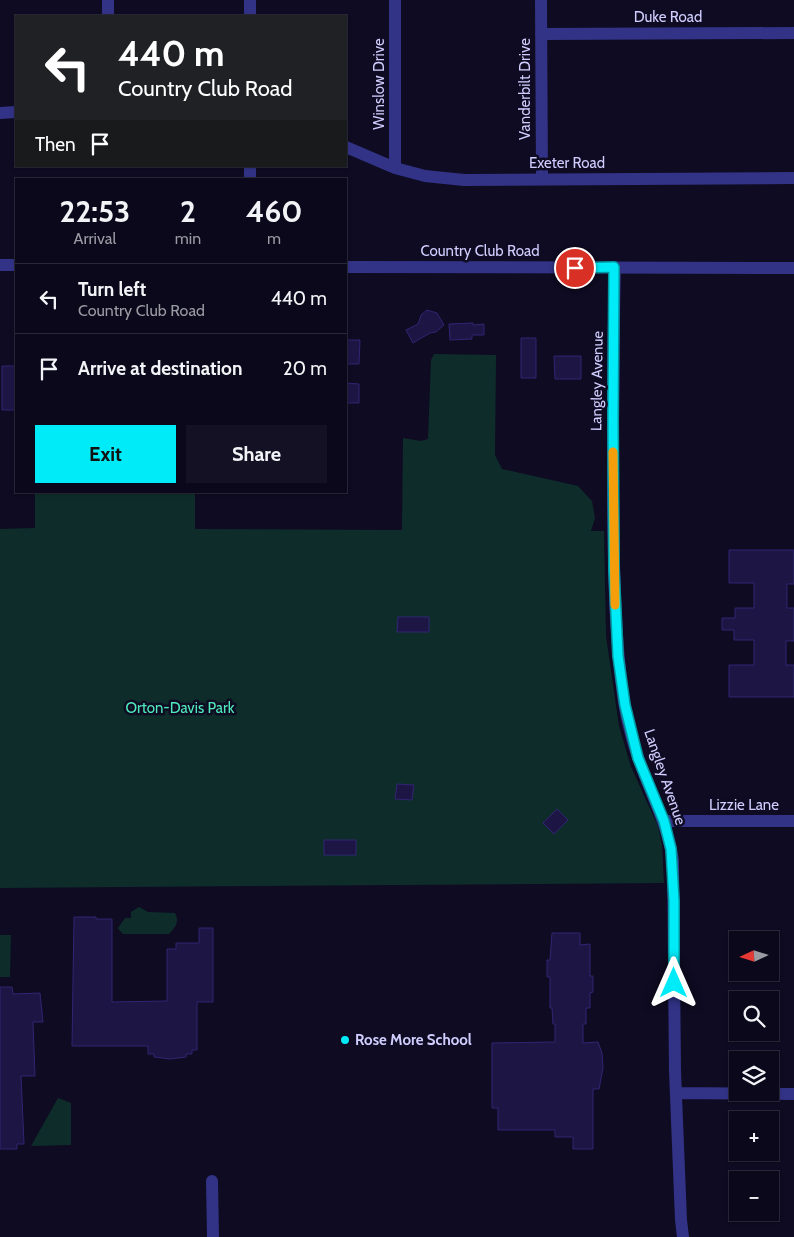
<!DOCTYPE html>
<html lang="en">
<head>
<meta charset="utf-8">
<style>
	:root { --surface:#0a081a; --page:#131123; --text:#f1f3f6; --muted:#999aa2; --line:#2a2939; --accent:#00ebf8 }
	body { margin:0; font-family:Cabin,sans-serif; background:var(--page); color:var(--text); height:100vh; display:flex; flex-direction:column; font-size:19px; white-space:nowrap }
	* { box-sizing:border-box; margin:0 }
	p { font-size:16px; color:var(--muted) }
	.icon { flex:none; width:28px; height:28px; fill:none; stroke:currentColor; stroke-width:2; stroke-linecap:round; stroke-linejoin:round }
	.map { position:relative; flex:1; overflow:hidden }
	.sheet { position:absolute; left:15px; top:178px; width:332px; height:315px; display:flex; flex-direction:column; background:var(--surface); border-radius:0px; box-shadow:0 1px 4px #0004,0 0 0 1px var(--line) }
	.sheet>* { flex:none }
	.hud { position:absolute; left:15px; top:15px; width:332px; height:152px; border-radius:0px; box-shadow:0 1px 4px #0004,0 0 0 1px var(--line); background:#202124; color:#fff; overflow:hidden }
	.needle { width:32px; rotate:266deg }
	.buttons { position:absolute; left:729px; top:931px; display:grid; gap:10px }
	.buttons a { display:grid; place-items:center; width:50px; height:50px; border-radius:0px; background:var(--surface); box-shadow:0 1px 4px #0004,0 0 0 1px var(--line); font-size:25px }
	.pin { position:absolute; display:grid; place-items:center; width:42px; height:42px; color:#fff; margin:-21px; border:2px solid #fff; border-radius:50%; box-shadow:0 1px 5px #0007 }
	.me { position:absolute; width:55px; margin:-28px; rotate:0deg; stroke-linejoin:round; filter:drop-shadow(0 0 4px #0008) }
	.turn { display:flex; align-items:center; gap:18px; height:105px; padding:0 20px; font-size:22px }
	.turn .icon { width:65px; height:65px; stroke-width:2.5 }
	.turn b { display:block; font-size:35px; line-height:42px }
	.then { display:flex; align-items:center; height:48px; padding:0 20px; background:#0003; gap:10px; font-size:19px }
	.eta { display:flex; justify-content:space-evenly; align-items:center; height:85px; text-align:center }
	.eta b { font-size:30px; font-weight:700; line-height:35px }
	.action { display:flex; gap:10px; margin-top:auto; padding:10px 20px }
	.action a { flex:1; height:58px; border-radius:0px; background:var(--accent); color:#111; font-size:20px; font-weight:700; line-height:58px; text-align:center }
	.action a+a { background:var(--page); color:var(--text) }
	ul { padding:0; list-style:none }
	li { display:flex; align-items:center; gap:15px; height:70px; padding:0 20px; border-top:1px solid var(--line) }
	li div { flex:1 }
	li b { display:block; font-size:19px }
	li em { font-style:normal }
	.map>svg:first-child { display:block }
	.green { fill:#0e2d2a }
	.building { fill:#1d1645; stroke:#312573 }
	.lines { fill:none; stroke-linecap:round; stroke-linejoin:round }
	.minor { stroke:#323386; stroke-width:12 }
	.route-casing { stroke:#0099a1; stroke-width:12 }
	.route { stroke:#00ebf8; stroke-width:9 }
	.slow { stroke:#f59e0b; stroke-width:9 }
	.poi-dot { fill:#00ebf8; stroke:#0e0b22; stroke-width:2 }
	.labels { text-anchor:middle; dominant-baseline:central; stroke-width:5; stroke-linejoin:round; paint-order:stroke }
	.street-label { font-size:15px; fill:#d0cdff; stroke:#0e0b22 }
	.park-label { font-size:15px; fill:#4eeabb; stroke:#0e0b22 }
	.poi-label { font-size:15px; font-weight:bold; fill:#d0cdff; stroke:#0e0b22; text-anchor:start }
</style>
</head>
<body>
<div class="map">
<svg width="794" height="1237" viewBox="0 0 794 1237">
	<rect width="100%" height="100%" fill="#0e0b22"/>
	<path class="green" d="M434,354l62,1 -1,100 7,14 76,17 14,15 3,17 -4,13h13l2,105 13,90 12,41 27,59 4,19 2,38 -664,5v-359l35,-1v-37h160v38l207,1 1,-92 18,3 7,-2 3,-79z
		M139,907l9,5 27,1c5,9 0,15 -6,21h-46l-4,-4 -1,-2 7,-10h6v-6z
		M0,935h11l-1,42h-10z
		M58,1098l13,5v42l-40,1z"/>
	<path class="building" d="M427,310l10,3 7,12 -8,7 -6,1 -17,10 -7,-13 12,-6 3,-9z
		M473,323v2l11,-1v11h-12v4l-22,1 -1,-16z
		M521,338h15v40h-15z
		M346,340h14l-1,24h-13z
		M554,356h27v23h-26z
		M2,366h14v44h-14z
		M346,383l13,1v19h-13z
		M729,550h65v34h-7v24h7v33h-8v24h8v32h-65v-32h25v-25h-20v-10h-12v-12h13v-10h19v-25h-25z
		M398,617h31v15h-32z
		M397,784l17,1 -2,15 -17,-1z
		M557,809l11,11 -14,14 -11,-11z
		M324,840h32v15h-32z
		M74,917h22v2h16v83l55,-1v-52h9v-6h23v-15h14v74h-16v48h-5v4h-6v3l-16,2 -16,-2v-3h-6v-8h-76z
		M552,933h28v12l10,-1v32h3v16l-3,1v15h-4v16h-3v19l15,-1 4,11 1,15 -4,21h-6v60h-20v-12h-18v-7h-57v-22h-6v-65l63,-1v-18h-2l-1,-16h-2v-31h-3v-17h3z
		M0,987h12l1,7 27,-1 3,29h-10l2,54h-14l3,68h-7v5h-17z"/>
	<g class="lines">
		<path class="minor" d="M108,0v16
			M250,0v16
			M541,0l1,179
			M541,34l253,-1
			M0,113l16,-1
			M346,147l49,21 30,8 39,4 330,-2
			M250,166v13
			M395,168v-168
			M0,265h16
			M346,267l448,1
			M615,267c-2,77 -2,154 -2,231 1,68 1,137 11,204 3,18 8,38 14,55 12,36 30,67 35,104l2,210 6,149 2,17
			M664,821h130
			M676,1093l118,1
			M212,1181l1,56"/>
	</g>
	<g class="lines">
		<g class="route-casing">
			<path id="route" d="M575,268l39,-1 -1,153 1,150 4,86 7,49 13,53 26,63 7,28 3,52v82"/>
		</g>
		<use href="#route" class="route"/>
		<path class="slow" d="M613,452l2,153"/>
	</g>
	<circle class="poi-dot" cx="345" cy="1040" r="5"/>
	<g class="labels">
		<g class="street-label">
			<text x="668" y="17">Duke Road</text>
			<text transform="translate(379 84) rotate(-90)">Winslow Drive</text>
			<text transform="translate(525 89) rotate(-90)">Vanderbilt Drive</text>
			<text x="567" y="163">Exeter Road</text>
			<text x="480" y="251">Country Club Road</text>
			<text transform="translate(597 381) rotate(-89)">Langley Avenue</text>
			<text transform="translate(665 777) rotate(71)">Langley Avenue</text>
			<text x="744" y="805">Lizzie Lane</text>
		</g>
		<g class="park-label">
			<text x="180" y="708">Orton-Davis Park</text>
		</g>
		<g class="poi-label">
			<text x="355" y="1040">Rose More School</text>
		</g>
	</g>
</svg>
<div class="buttons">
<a><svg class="needle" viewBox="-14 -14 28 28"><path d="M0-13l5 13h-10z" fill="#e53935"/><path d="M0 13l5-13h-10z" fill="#999aa2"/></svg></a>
<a><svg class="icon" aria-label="search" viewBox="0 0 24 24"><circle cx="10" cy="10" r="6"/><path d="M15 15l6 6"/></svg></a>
<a><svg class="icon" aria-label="layers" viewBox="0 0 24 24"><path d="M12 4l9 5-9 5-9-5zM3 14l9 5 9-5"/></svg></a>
<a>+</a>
<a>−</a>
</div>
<div class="pin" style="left:575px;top:268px;background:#d93025"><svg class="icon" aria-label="arrive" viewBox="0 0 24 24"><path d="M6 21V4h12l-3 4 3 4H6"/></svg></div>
<svg class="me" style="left:674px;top:983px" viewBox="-20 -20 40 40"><path d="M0-17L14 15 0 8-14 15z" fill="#00ebf8" stroke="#fff" stroke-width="4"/></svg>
<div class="hud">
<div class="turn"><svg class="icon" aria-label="left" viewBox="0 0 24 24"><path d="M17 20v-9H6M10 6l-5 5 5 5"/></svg><div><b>440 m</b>Country Club Road</div></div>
<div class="then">Then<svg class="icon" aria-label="arrive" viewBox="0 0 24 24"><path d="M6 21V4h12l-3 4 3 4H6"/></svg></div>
</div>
<section class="sheet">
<div class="eta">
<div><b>22:53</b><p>Arrival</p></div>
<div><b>2</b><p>min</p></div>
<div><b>460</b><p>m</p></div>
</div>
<ul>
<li><svg class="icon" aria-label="left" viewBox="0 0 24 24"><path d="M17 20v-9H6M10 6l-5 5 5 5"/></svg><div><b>Turn left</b><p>Country Club Road</p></div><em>440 m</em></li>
<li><svg class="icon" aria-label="arrive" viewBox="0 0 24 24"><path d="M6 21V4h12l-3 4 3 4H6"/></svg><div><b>Arrive at destination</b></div><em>20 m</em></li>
</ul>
<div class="action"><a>Exit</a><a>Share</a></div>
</section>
</div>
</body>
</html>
